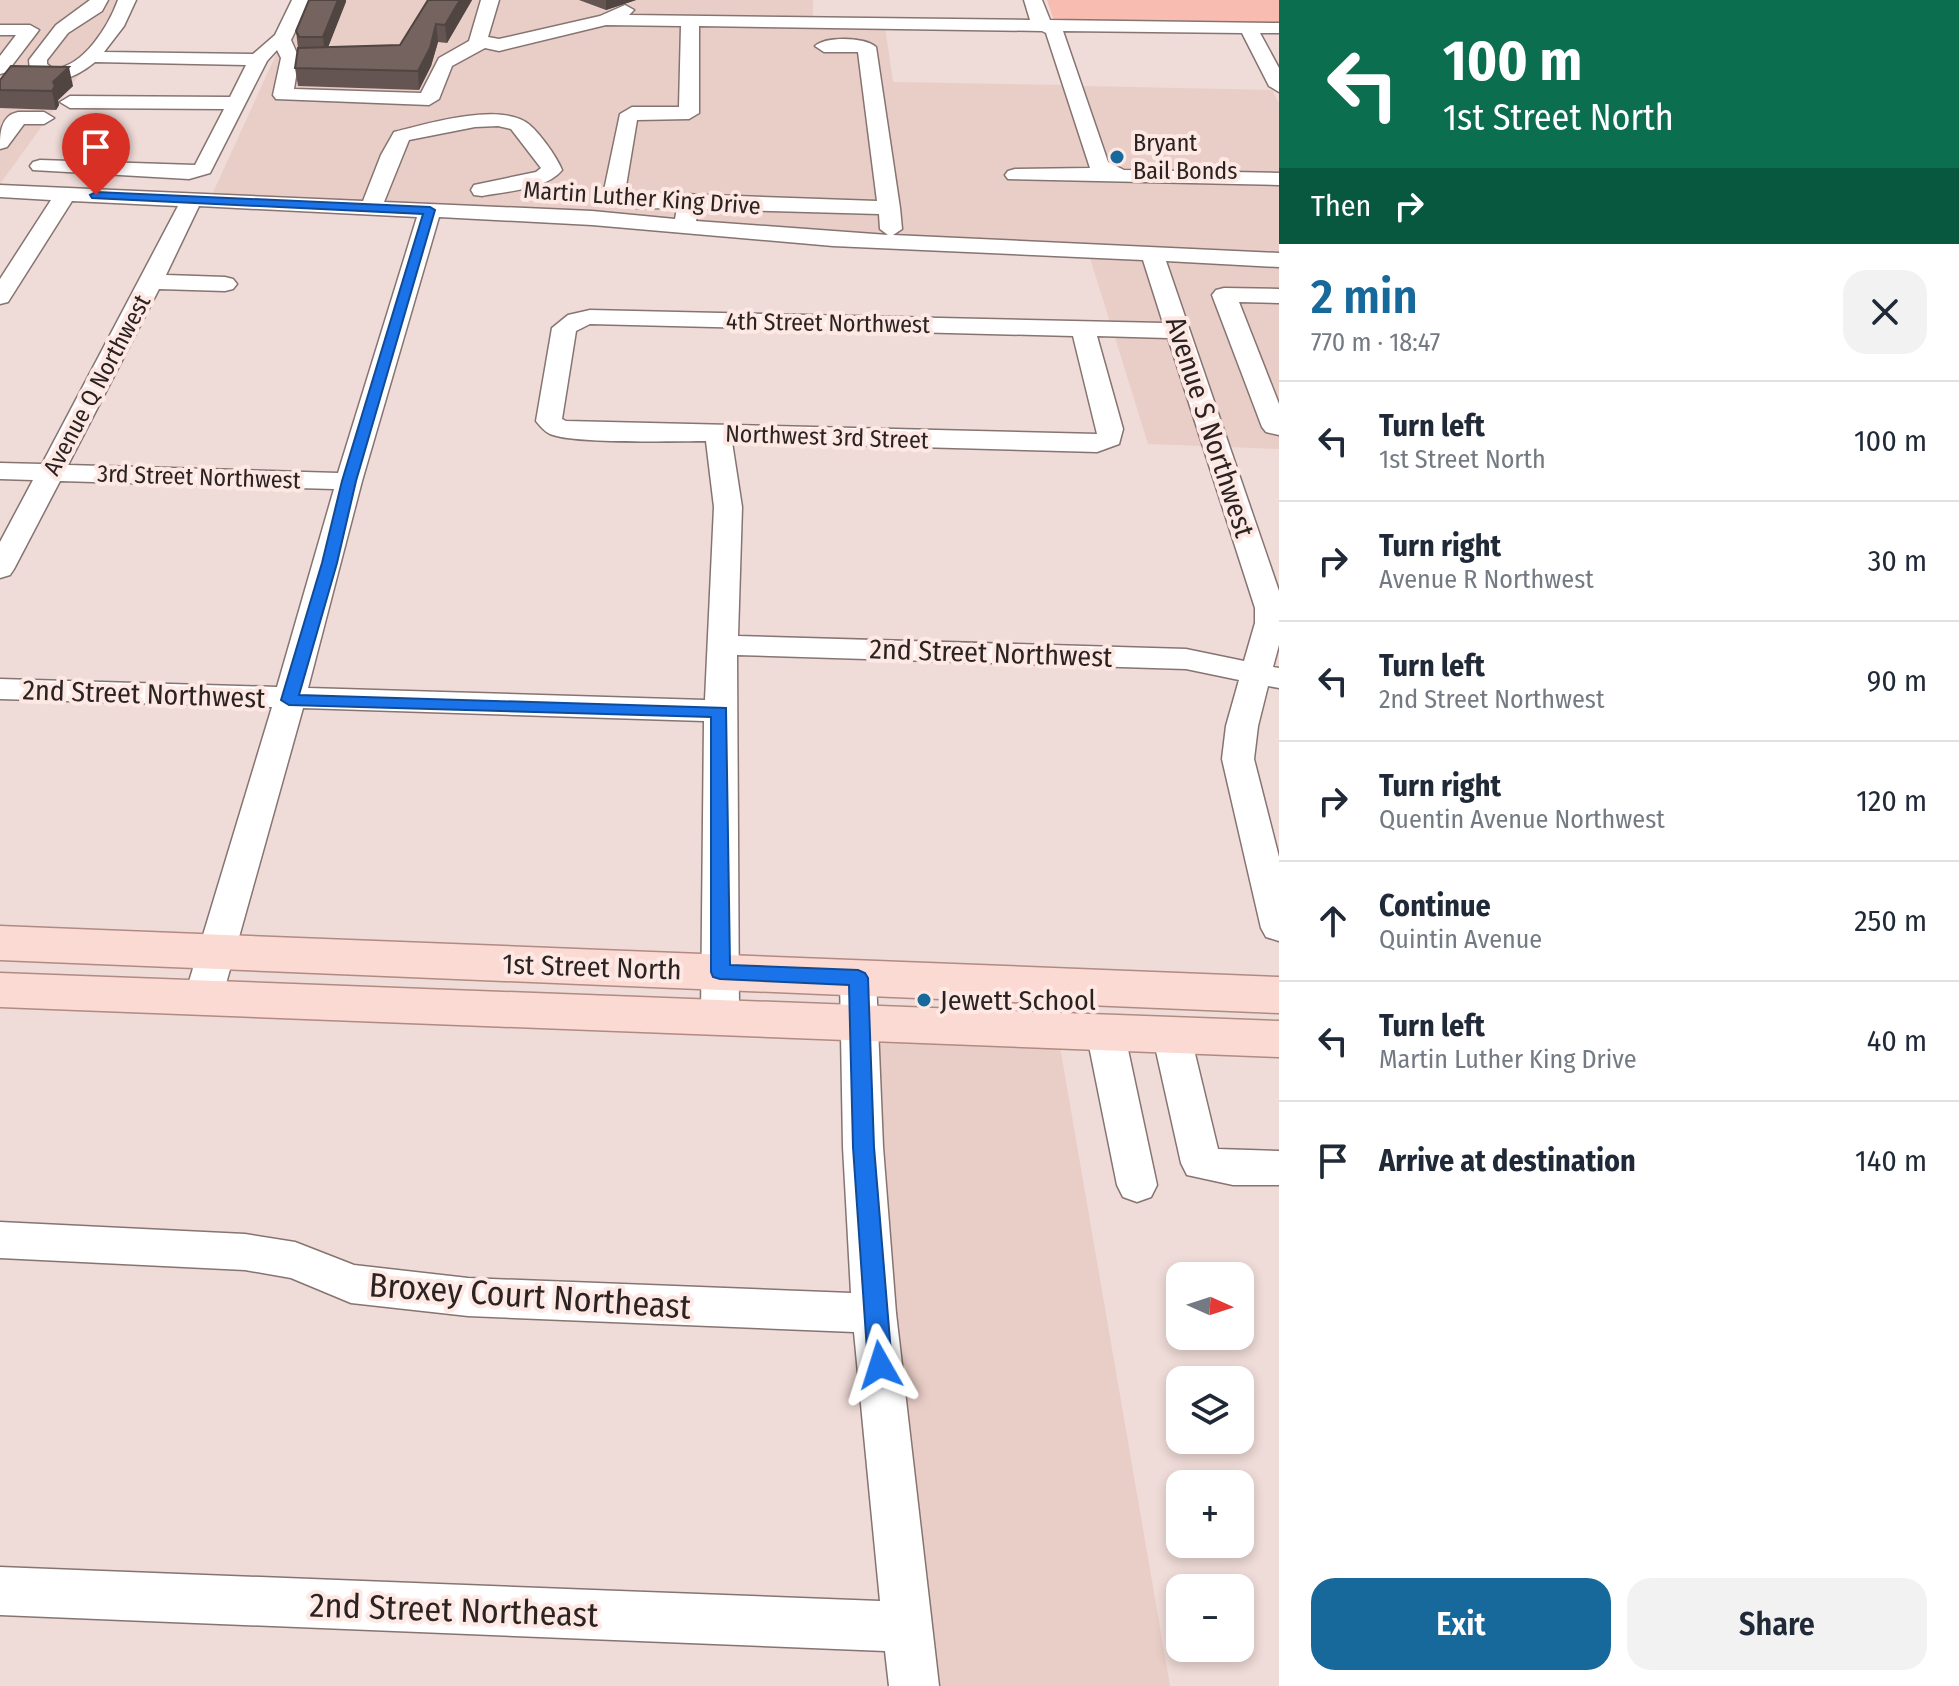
<!DOCTYPE html>
<html lang="en">
<head>
<meta charset="utf-8">
<style>
	:root { --surface:#fff; --page:#f2f2f3; --text:#1f2937; --muted:#747a83; --line:#e0e1e3; --accent:#16699a }
	body { margin:0; font-family:"Fira Sans Condensed",sans-serif; background:var(--page); color:var(--text); height:100vh; display:flex; flex-direction:column; font-size:30px; white-space:nowrap }
	* { box-sizing:border-box; margin:0 }
	p { font-size:26px; color:var(--muted) }
	.icon { flex:none; width:44px; height:44px; fill:none; stroke:currentColor; stroke-width:2; stroke-linecap:round; stroke-linejoin:round }
	.map { position:relative; flex:1; overflow:hidden }
	.side { display:flex; flex-direction:column; background:var(--surface); width:680px }
	.side>* { flex:none }
	.banner { background:#0b6e4f; color:#fff; overflow:hidden }
	.needle { width:52px; rotate:93deg }
	.buttons { position:absolute; left:1166px; top:1262px; display:grid; gap:16px }
	.buttons a { display:grid; place-items:center; width:88px; height:88px; border-radius:16px; background:var(--surface); box-shadow:0 4px 12px #0003; font-size:40px }
	.pin { position:absolute; display:grid; place-items:center; width:68px; height:68px; color:#fff; margin:-82px -34px; border-radius:50% 50% 50% 0; rotate:-45deg; box-shadow:0 0 8px #0007 }
	.pin .icon { rotate:45deg }
	.me { position:absolute; width:88px; margin:-44px; rotate:354deg; stroke-linejoin:round; filter:drop-shadow(0 0 6px #0008) }
	.turn { display:flex; align-items:center; gap:28px; height:168px; padding:0 32px; font-size:36px }
	.turn .icon { width:104px; height:104px; stroke-width:2.5 }
	.turn b { display:block; font-size:56px; line-height:68px }
	.then { display:flex; align-items:center; height:76px; padding:0 32px; background:#0003; gap:16px; font-size:30px }
	.round { display:grid; place-items:center; flex:none; width:84px; height:84px; border-radius:24px; background:var(--page) }
	.head { display:flex; align-items:center; justify-content:space-between; height:136px; padding:0 32px }
	h1 { font-size:48px; font-weight:600; line-height:60px; color:var(--accent) }
	.button { display:flex; gap:16px; margin-top:auto; padding:16px 32px }
	.button a { flex:1; height:92px; border-radius:24px; background:var(--accent); color:#fff; font-size:32px; font-weight:600; line-height:92px; text-align:center }
	.button a+a { background:var(--page); color:var(--text) }
	ul { padding:0; list-style:none }
	li { display:flex; align-items:center; gap:24px; height:120px; padding:0 32px; border-top:2px solid var(--line) }
	li div { flex:1 }
	li b { display:block; font-size:30px }
	li em { font-style:normal }
	main { display:flex; flex:1; min-height:0 }
	.map>svg:first-child { display:block }
	.built { fill:#e9cdc7 }
	.green { fill:#f9bcb0 }
	.lines { fill:none; stroke-linecap:round; stroke-linejoin:round }
	.minor-casing { stroke:#867471; stroke-width:3 }
	.major-casing { stroke:#b18a82; stroke-width:3 }
	.minor { fill:#fff; fill-rule:evenodd }
	.major { fill:#fbdad3; fill-rule:evenodd }
	.wall { fill:#645552 }
	.shaded-wall { fill:#514542 }
	.building { fill:#74635f; stroke:#514542; stroke-width:2 }
	.route { fill:#1a73e8; stroke:#114b97; stroke-width:2 }
	.poi-dot { fill:#16699a; stroke:#fde8e4; stroke-width:3 }
	.labels { text-anchor:middle; dominant-baseline:central; stroke-width:8; stroke-linejoin:round; paint-order:stroke }
	.far-poi-label { font-size:24px; fill:#2a2321; stroke:#fde8e4; text-anchor:start }
	.far-street-label { font-size:24px; fill:#2a2321; stroke:#fde8e4 }
	.street-label { font-size:28px; fill:#2a2321; stroke:#fde8e4 }
	.poi-label { font-size:28px; fill:#2a2321; stroke:#fde8e4; text-anchor:start }
	.near-street-label { font-size:34px; fill:#2a2321; stroke:#fde8e4 }
</style>
</head>
<body>
<main>
<div class="map">
<svg width="1279" height="1686" viewBox="0 0 1279 1686">
	<rect width="100%" height="100%" fill="#efdbd7"/>
	<path class="built" d="M0,0h133l-133,184z
		M309,0h504v21l72,6 8,55 171,3 21,70 5,11 7,5 182,12v73l-445,-21 -623,-38 68,-149 13,-9z
		M1081,86l191,4 7,13v73l-157,-4 -14,-6z
		M1089,255l54,2 23,69 -55,-1z
		M1164,258l115,6v185l-50,-2z
		M1114,334l55,1 36,111 -57,-2z
		M877,1033l182,8 111,645h-233l-43,-373z"/>
	<path class="green" d="M1047,0h232v24l-225,-3z"/>
	<g class="lines">
		<g class="minor-casing">
			<path id="minor" d="M90,0h18l-6,11 -34,22 -21,27v4l6,5c31,-2 56,-44 65,-69h18l-12,26 -20,26 149,2 22,-19 17,-35h18l-19,40 8,18 -5,31 127,4 18,-35 30,-17 12,-41h18l-11,37 11,2 101,-23 25,-11 9,5 -5,5 401,5 -6,-20h18l8,20 229,3v10h-19l19,35v24l-10,-6 -27,-53 -179,-2 45,131 16,8 155,3v12l-271,-6 -3,-4 3,-4 7,-2 75,-1 -44,-135 -4,-2 -343,-5v87l-10,6 -52,1 -12,72 252,9 -19,-149h-34l-9,-6c11,-10 50,-9 61,1l24,161 2,21 -9,6 386,18v14l-113,-6 113,330v54l-6,22 6,1v20l-11,-2 -10,40 -4,33 25,98v84l-13,-4 -5,-9 -39,-169 4,-33 13,-46 -53,-11 -449,-14 2,362 -6,10 -13,5 -13,-5 -6,-10 3,-296 -401,-13 -81,290 -6,10 -13,4 -13,-4 -6,-10 88,-291 -272,-8v-20l277,8 57,-198 -274,-8 -46,88 -4,6 -10,3v-36l33,-62 -33,-1v-16l42,1 136,-258 -106,-5 -64,101 -8,2v-25l51,-79 -51,-3v-12l363,16 18,-46 13,-23c33,-8 99,-28 130,-11 12,6 33,36 38,49 -16,20 -56,21 -80,26l-8,-1 -3,-5 3,-5 62,-13 5,-4 -30,-39 -13,-3 -23,1 -66,13 -25,62 208,9 83,8 2,-11c-22,-1 -58,5 -74,-13l17,-81 12,-7h47l2,-81 -75,-1 -107,26 -14,-3 -33,18 -13,33 -10,6 -153,-6 -3,-4 8,-37 -4,-8 -10,11 -57,112 -21,6 -156,-9 -3,-4 3,-4 7,-2 155,5 29,-56 -154,-1 -10,-6 10,-6 160,1 16,-32 -151,-3c-21,17 -41,25 -65,8l-1,-10 27,-35zM199,206l218,11 -79,256 -270,-8 91,-176 66,2 8,-2 4,-5 -4,-5 -8,-2 -59,-2zM699,209l180,5 1,15 8,6 -192,-14zM439,217l153,8 241,21 310,14 20,63 -573,-13 -22,5 -16,13 -16,93c4,5 8,10 14,13 23,10 125,7 156,7l8,66 -9,193 -397,-12 54,-207zM590,324l483,12 24,98 -531,-13 -4,-2 14,-88zM1097,336l71,2 87,270v15l-11,38 -58,-12 -448,-13 4,-129 -10,-65 365,10 22,-8 4,-15z
				M0,25h30l9,5 -32,42 -7,2v-18l16,-21h-16z
				M18,112h26l10,6 -10,6h-20l-17,23 -7,2c0,-15 0,-33 18,-37z
				M1224,288l55,1v14l-40,-1 40,102v31l-13,-3 -4,-5 -50,-132 4,-5z
				M858,964l13,4 5,10 7,169 13,166 43,373h-50l-4,-35 -885,-36v-48l880,34 -26,-269 -386,-16 -117,-13 -60,-25 -46,-8 -245,-12v-36l245,12 50,8 59,23 114,13 383,15 -8,-146 -3,-169 5,-10z
				M1105,1016l13,5 6,10 33,154 -6,12 -14,5 -14,-5 -6,-12 -31,-154 6,-10z
				M1171,1018l13,5 6,10 28,116 61,2v34h-46l-46,-10 -6,-12 -29,-130 6,-10z"/>
		</g>
		<g class="major-casing">
			<path id="major" d="M0,926l1279,51v36l-1279,-53z
				M0,973l1279,48v36l-1279,-50z"/>
		</g>
		<use href="#minor" class="minor"/>
		<use href="#major" class="major"/>
	</g>
	<path class="wall" d="M309,0h37l-18,47 72,-2 28,-45h44l-25,43 -9,-1 -7,24 -12,24 -121,-4 -3,-18 3,-20 -2,-17z
		M579,0h57l-30,10z
		M0,80l73,6 -15,14 1,5 -3,5 -56,-2z"/>
	<path class="shaded-wall" d="M338,0h8v2l-21,53 -2,-18z
		M460,0h12l-25,43 -2,-18z
		M606,0h30l-30,10z
		M436,24l2,18 -7,24 -12,24 -1,-19z
		M69,67l4,19 -15,14 1,5 -3,5 -4,-19 1,-9z"/>
	<path class="building" d="M309,0h29l-15,37h-24l-3,-6z
		M428,0h32l-15,25 -9,-1 -6,24 -12,23 -123,-3 3,-20 102,-3z
		M11,66l58,1 -16,15 2,4 -3,5 -52,-1v-10z"/>
	<path class="route" d="M96,192l334,15 5,3 -79,271 -19,82 -38,132 427,13 4,257 128,5 7,3 3,5 6,169 18,218 -4,8 -8,3 -9,-3 -3,-8 -15,-218 -4,-162 -129,-6 -7,-2 -2,-5v-255l-422,-12 -8,-5 41,-137 20,-82 81,-267 -331,-16 -2,-3z"/>
	<g class="poi-dot">
		<circle cx="1117" cy="157" r="8"/>
		<circle cx="924" cy="1000" r="8"/>
	</g>
	<g class="labels">
		<g class="far-poi-label">
			<text x="1133" y="143">Bryant<tspan x="1133" dy="28">Bail Bonds</tspan></text>
		</g>
		<g class="far-street-label">
			<text transform="translate(642 198) rotate(4)">Martin Luther King Drive</text>
			<text transform="translate(828 323) rotate(1)">4th Street Northwest</text>
			<text transform="translate(97 385) rotate(-62)">Avenue Q Northwest</text>
			<text transform="translate(827 437) rotate(2)">Northwest 3rd Street</text>
			<text transform="translate(199 477) rotate(2)">3rd Street Northwest</text>
		</g>
		<g class="street-label">
			<text transform="translate(1210 427) rotate(72)">Avenue S Northwest</text>
			<text transform="translate(991 653) rotate(2)">2nd Street Northwest</text>
			<text transform="translate(144 694) rotate(2)">2nd Street Northwest</text>
			<text transform="translate(592 967) rotate(2)">1st Street North</text>
		</g>
		<g class="poi-label">
			<text x="940" y="1000">Jewett School</text>
		</g>
		<g class="near-street-label">
			<text transform="translate(530 1296) rotate(4)">Broxey Court Northeast</text>
			<text transform="translate(454 1610) rotate(2)">2nd Street Northeast</text>
		</g>
	</g>
</svg>
<div class="buttons">
<a><svg class="needle" viewBox="-14 -14 28 28"><path d="M0-13l5 13h-10z" fill="#e53935"/><path d="M0 13l5-13h-10z" fill="#747a83"/></svg></a>
<a><svg class="icon" aria-label="layers" viewBox="0 0 24 24"><path d="M12 4l9 5-9 5-9-5zM3 14l9 5 9-5"/></svg></a>
<a>+</a>
<a>−</a>
</div>
<div class="pin" style="left:96px;top:195px;background:#d93025"><svg class="icon" aria-label="arrive" viewBox="0 0 24 24"><path d="M6 21V4h12l-3 4 3 4H6"/></svg></div>
<svg class="me" style="left:880px;top:1365px" viewBox="-20 -20 40 40"><path d="M0-17L14 15 0 8-14 15z" fill="#1a73e8" stroke="#fff" stroke-width="4"/></svg>
</div>
<section class="side">
<div class="banner">
<div class="turn"><svg class="icon" aria-label="left" viewBox="0 0 24 24"><path d="M17 20v-9H6M10 6l-5 5 5 5"/></svg><div><b>100 m</b>1st Street North</div></div>
<div class="then">Then<svg class="icon" aria-label="right" viewBox="0 0 24 24"><path d="M7 20v-9h11M14 6l5 5-5 5"/></svg></div>
</div>
<div class="head"><div><h1>2 min</h1><p>770 m · 18:47</p></div><a class="round"><svg class="icon" aria-label="close" viewBox="0 0 24 24"><path d="M6 6l12 12M18 6L6 18"/></svg></a></div>
<ul>
<li><svg class="icon" aria-label="left" viewBox="0 0 24 24"><path d="M17 20v-9H6M10 6l-5 5 5 5"/></svg><div><b>Turn left</b><p>1st Street North</p></div><em>100 m</em></li>
<li><svg class="icon" aria-label="right" viewBox="0 0 24 24"><path d="M7 20v-9h11M14 6l5 5-5 5"/></svg><div><b>Turn right</b><p>Avenue R Northwest</p></div><em>30 m</em></li>
<li><svg class="icon" aria-label="left" viewBox="0 0 24 24"><path d="M17 20v-9H6M10 6l-5 5 5 5"/></svg><div><b>Turn left</b><p>2nd Street Northwest</p></div><em>90 m</em></li>
<li><svg class="icon" aria-label="right" viewBox="0 0 24 24"><path d="M7 20v-9h11M14 6l5 5-5 5"/></svg><div><b>Turn right</b><p>Quentin Avenue Northwest</p></div><em>120 m</em></li>
<li><svg class="icon" aria-label="ahead" viewBox="0 0 24 24"><path d="M12 20V5M6 11l6-6 6 6"/></svg><div><b>Continue</b><p>Quintin Avenue</p></div><em>250 m</em></li>
<li><svg class="icon" aria-label="left" viewBox="0 0 24 24"><path d="M17 20v-9H6M10 6l-5 5 5 5"/></svg><div><b>Turn left</b><p>Martin Luther King Drive</p></div><em>40 m</em></li>
<li><svg class="icon" aria-label="arrive" viewBox="0 0 24 24"><path d="M6 21V4h12l-3 4 3 4H6"/></svg><div><b>Arrive at destination</b></div><em>140 m</em></li>
</ul>
<div class="button"><a>Exit</a><a>Share</a></div>
</section>
</main>
</body>
</html>
